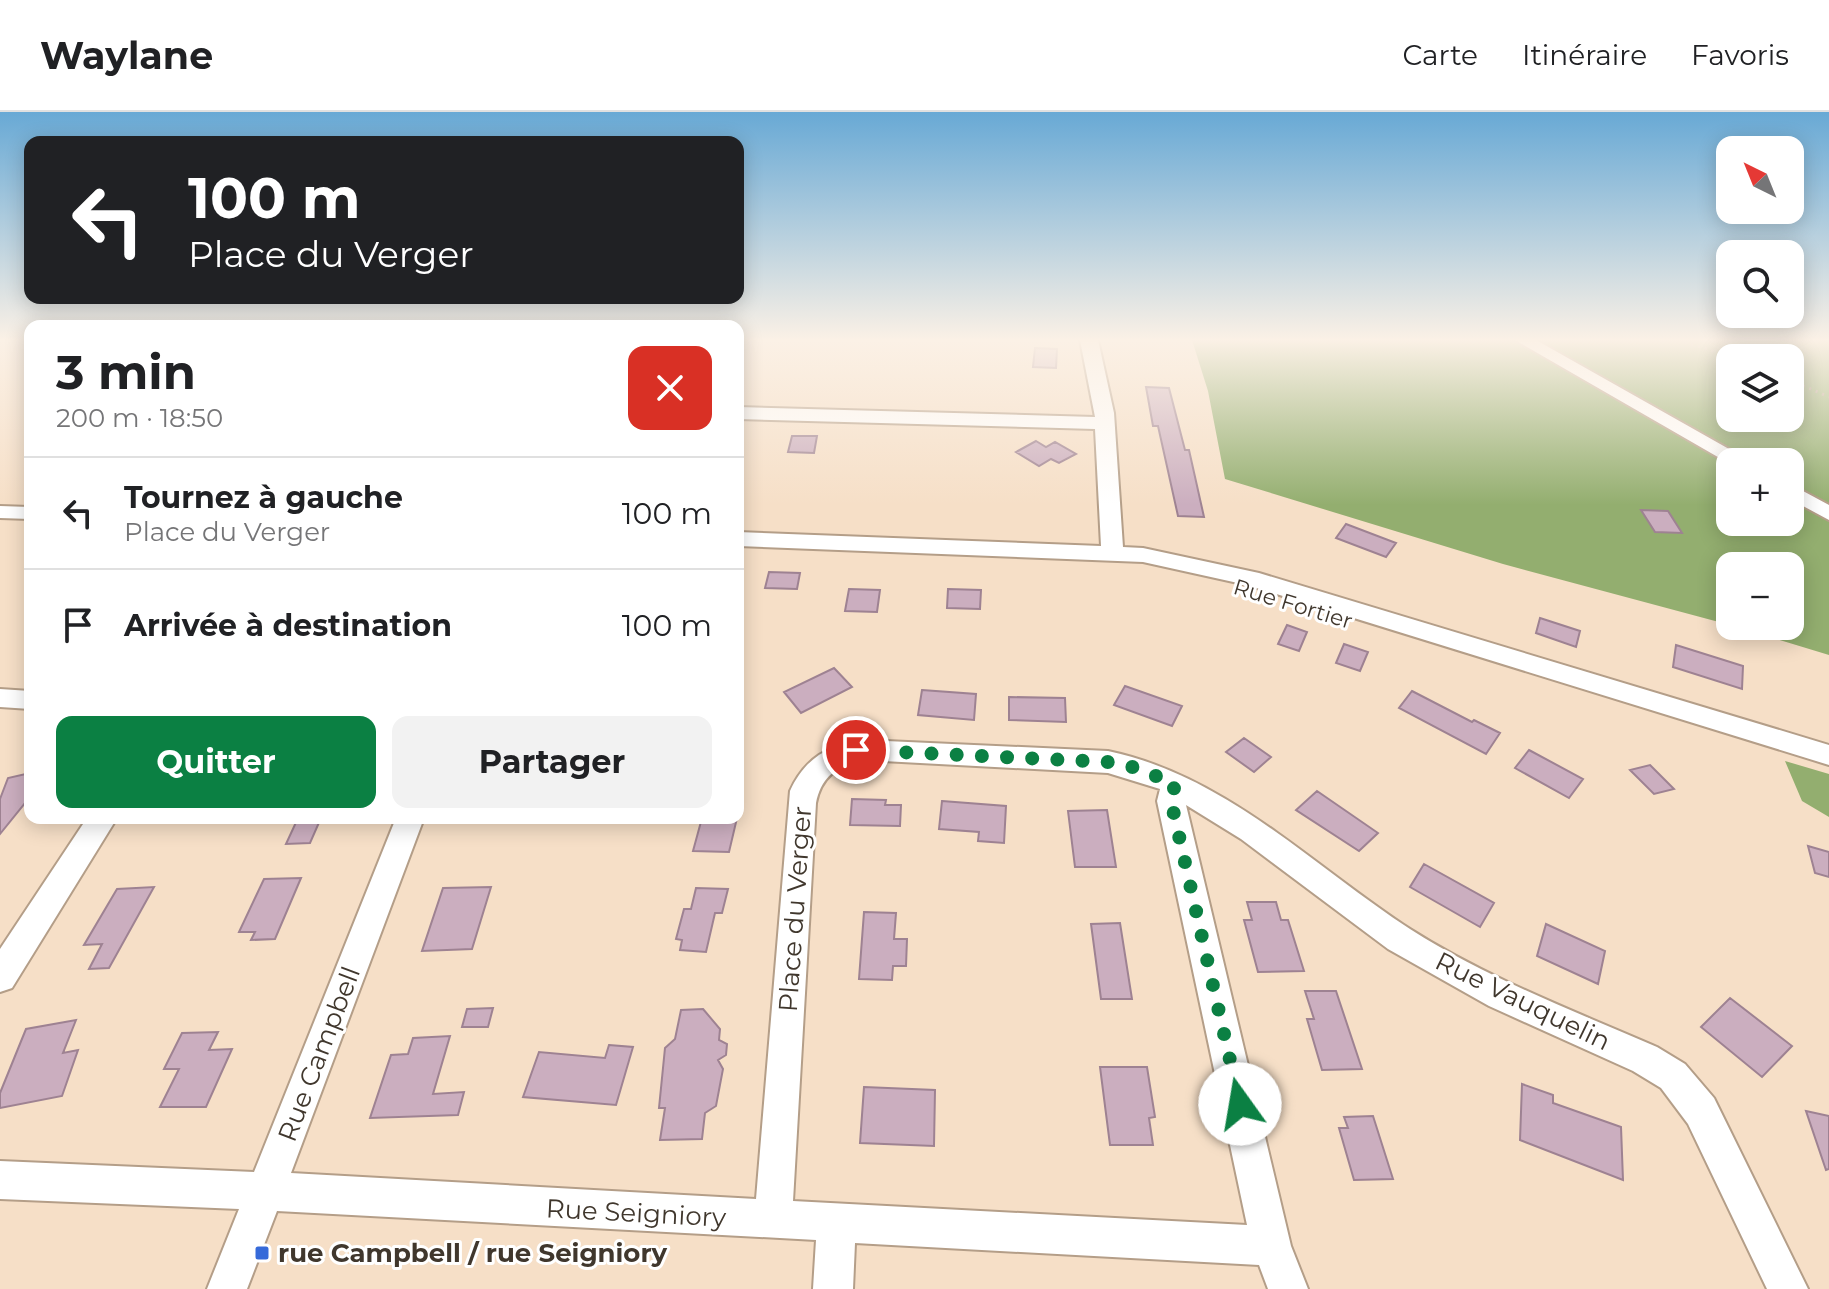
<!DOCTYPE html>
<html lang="fr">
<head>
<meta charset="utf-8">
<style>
	:root { --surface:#fff; --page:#f2f2f2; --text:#202124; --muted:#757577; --line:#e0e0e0; --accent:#0b8043 }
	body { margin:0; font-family:Montserrat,sans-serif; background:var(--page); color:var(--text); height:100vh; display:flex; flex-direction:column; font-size:30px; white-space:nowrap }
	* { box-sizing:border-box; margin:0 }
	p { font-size:26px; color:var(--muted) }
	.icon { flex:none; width:44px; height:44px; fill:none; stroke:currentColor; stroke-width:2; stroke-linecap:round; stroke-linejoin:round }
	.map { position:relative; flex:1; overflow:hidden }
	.sheet { position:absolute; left:24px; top:208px; width:720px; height:504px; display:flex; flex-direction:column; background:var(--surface); border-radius:16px; box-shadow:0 4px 20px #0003 }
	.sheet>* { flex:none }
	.banner { position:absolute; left:24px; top:24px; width:720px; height:168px; border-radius:16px; box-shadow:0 4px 20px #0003; background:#202124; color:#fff; overflow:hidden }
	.needle { width:52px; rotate:317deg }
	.buttons { position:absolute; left:1716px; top:24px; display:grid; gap:16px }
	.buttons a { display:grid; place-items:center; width:88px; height:88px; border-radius:16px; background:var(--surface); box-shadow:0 4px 20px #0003; font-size:40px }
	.pin { position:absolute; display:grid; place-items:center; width:68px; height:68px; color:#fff; margin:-34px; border:4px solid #fff; border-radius:50%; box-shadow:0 2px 8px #0007 }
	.me { position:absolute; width:88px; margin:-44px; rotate:347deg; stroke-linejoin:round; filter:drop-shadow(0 0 6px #0008) }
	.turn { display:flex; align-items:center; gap:28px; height:168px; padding:0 32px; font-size:36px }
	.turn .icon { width:104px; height:104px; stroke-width:2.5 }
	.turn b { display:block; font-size:56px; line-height:68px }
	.round { display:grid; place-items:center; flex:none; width:84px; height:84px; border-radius:16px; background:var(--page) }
	.overview { display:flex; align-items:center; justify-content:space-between; height:136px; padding:0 32px }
	h1 { font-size:48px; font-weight:700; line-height:60px }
	.primary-button { display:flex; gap:16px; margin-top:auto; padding:16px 32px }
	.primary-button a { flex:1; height:92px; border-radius:16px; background:var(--accent); color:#fff; font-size:32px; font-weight:700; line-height:92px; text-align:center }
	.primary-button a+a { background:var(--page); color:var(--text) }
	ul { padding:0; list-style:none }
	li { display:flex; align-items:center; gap:24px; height:112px; padding:0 32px; border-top:2px solid var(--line) }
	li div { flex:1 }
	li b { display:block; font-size:30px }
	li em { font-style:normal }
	header { display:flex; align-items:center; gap:48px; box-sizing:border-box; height:112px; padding:0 40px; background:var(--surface); border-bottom:2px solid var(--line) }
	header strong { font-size:38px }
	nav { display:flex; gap:44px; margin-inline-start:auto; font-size:28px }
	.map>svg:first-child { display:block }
	.forest { fill:#93ae6f; fill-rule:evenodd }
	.building { fill:#cbaebf; stroke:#9e8292; stroke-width:2 }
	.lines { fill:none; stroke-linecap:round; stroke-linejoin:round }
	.minor-casing { stroke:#b49e88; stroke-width:4 }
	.path { stroke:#b8a592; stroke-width:3; stroke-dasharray:2 5; stroke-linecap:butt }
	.minor { fill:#fff; fill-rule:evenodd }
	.route { stroke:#0b8043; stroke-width:14; stroke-dasharray:0 25.2 }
	.poi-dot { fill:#366ad9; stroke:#fff; stroke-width:3 }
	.labels { text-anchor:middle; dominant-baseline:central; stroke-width:6; stroke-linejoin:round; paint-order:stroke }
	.street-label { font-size:22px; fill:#40372d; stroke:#fff }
	.near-street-label { font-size:26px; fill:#40372d; stroke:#fff }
	.near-poi-label { font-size:26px; font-weight:bold; fill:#40372d; stroke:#fff; text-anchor:start }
</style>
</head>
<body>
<header>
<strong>Waylane</strong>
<nav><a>Carte</a><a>Itinéraire</a><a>Favoris</a></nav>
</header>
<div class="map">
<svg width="1829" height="1177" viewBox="0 0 1829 1177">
	<rect width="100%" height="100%" fill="#f6dfc7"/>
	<path class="forest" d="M1192,228h637v315l-96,-29h57v-60h-60v59l-227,-61 -278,-85 -17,-88zM1730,246h60v60h-60zM1730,350h60v60h-60z
		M1785,649l44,13v43l-27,-16z"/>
	<path class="building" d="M1035,236l22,1 -1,19 -23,-1z
		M1146,275l23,1 16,62h4l15,67 -26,-1 -20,-90h-5z
		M792,324h25l-3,17 -26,-1z
		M1036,329l10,6 9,-5 21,12 -17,9 -8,-4 -12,7 -23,-14z
		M1641,398l27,1 14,22 -27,-1z
		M1346,412l50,19 -10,14 -50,-19z
		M769,460l31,1 -3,16 -32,-1z
		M849,477l31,1 -3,22 -32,-1z
		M948,477l33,1 -1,19 -33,-1z
		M1540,506l40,13 -4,16 -40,-14z
		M1287,513l20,7 -8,19 -21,-7z
		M1344,532l24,8 -8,19 -24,-8z
		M1676,533l67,21 -1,23 -69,-22z
		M834,556l18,19 -51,26 -17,-21z
		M1125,574l57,20 -10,20 -58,-21z
		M922,578l54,4 -2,26 -56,-5z
		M1412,579l60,31 2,-2 26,13 -14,21 -87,-46z
		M1009,585l56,1 1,24 -57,-2z
		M1244,626l27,19 -17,15 -28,-20z
		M1529,638l54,29 -14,19 -54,-30z
		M1650,653l24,24 -20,5 -24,-24z
		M30,661v24l-30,37v-35l8,-21z
		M1317,679l61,42 -19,18 -63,-41z
		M852,687l34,1 -1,5h16l-1,21 -50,-1z
		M942,689l64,5 -2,37 -26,-2 1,-9 -40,-3z
		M1107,698l9,57h-41l-7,-56z
		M298,706h23l-11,25 -24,1z
		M702,706h35l-8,34 -36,-1z
		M1808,734l21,6v25l-14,-4z
		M1424,752l70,39 -14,24 -70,-40z
		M301,766l-26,61 -24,1 4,-8h-16l25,-53z
		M154,775l-45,81 -20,1 13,-25 -18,1 33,-56z
		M491,775l-19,62 -50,2 21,-63z
		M696,776l32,1 -6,24h-7l-9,39 -26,-2 2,-10 -6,-1 8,-30h7z
		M1247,790h29l5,18h7l16,51 -46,1 -14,-52h8z
		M864,800l32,1 -2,26h13l-1,27h-13l-1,14 -33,-1z
		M1120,811l12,76h-31l-10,-75z
		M1546,812l59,27 -7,33 -61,-28z
		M1305,879h31l26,78 -40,1 -15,-51h7z
		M1730,886l62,48 -30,31 -61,-50z
		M493,896l-5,19h-26l5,-18z
		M703,897l17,20 -1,11 8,4 -1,11 -8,5 5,9 -7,37 -11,7 -3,26 -42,1 5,-32h-6l6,-60 10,-9 6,-29z
		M76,908l-13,33 15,-3 -16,46 -62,12v-15l26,-64z
		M218,920l-9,18 23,-1 -26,58h-46l19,-38h-15l18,-36z
		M450,924l-17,58 31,-2 -6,23 -88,3 21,-63 17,-1 5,-16z
		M609,933l24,2 -17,58 -93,-8 16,-45 66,6z
		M1100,955h47l8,50 -6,1 4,27h-43z
		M1522,972l31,11v8l68,24 2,53 -103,-40z
		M864,975l71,3 -1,56 -74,-3z
		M1806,999l23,5v53l-3,1z
		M1373,1004l20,63 -39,1 -15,-52h9l-4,-11z"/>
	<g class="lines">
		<g class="minor-casing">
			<path id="minor" d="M1080,228h18l16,73 9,134 20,1 116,25 570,172v20l-582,-180 -104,-23 -405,-16v-14l363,14 -6,-117 -357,-10v-12l357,10z
				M1515,228h21l216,122 -22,2z
				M1790,372l39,21v15l-39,-21z
				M0,394l30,1v12l-30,-1z
				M0,577l30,2v18l-30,-2z
				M864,628l244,11c117,24 205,115 302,178 77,49 164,82 247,118l28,17 29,34 94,191h-41l-79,-165 -27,-36 -28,-17 -144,-65 -101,-57 -147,-110 -55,-34 105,441 17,43h-40l-9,-24 -404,-22 -2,46h-40l3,-49 -539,-29 -30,78h-40l32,-80 -239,-10v-38l254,11 142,-354h28l-133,355 465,26 34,-408c15,-33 38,-46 74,-51zM864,648l244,13 52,16 -3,12 90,424 -454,-24 23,-398c5,-26 22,-39 48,-43z
				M87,706h30l-105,170 -12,4v-43z"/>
		</g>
		<path class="path" d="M1678,228l57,18
			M1790,268l39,17"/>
		<use href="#minor" class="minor"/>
	</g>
	<linearGradient id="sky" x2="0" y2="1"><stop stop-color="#68a9d5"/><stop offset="0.58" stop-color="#fbf1e6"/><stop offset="1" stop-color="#fbf1e6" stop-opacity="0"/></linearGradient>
	<rect width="1829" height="393" fill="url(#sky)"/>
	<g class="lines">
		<path class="route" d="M856,638l252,12 29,6 38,16 -4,17 69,303"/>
	</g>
	<rect class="poi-dot" x="254" y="1133" width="16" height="16" rx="4"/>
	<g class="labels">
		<g class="street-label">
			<text transform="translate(1293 492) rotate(17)">Rue Fortier</text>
		</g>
		<g class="near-street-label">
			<text transform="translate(795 797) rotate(-86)">Place du Verger</text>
			<text transform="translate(1523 889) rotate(26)">Rue Vauquelin</text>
			<text transform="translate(319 942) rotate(-69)">Rue Campbell</text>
			<text transform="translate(636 1101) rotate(3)">Rue Seigniory</text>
		</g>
		<g class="near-poi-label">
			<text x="278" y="1141">rue Campbell / rue Seigniory</text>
		</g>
	</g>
</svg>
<div class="buttons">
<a><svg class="needle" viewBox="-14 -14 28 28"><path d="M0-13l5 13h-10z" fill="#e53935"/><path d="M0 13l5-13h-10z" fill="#757577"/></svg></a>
<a><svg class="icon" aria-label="search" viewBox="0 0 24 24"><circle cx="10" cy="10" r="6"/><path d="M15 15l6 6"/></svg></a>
<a><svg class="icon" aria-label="layers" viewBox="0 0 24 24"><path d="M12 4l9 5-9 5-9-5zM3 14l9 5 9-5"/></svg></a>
<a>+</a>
<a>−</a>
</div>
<div class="pin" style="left:856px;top:638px;background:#d93025"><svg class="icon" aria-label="arrive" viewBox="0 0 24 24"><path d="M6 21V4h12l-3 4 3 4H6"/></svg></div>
<svg class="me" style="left:1240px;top:992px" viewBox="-20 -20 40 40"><circle r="19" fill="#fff"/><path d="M0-13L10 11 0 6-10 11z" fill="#0b8043"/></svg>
<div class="banner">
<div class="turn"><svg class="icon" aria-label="left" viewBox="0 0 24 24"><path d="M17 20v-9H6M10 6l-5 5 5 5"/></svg><div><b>100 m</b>Place du Verger</div></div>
</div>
<section class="sheet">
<div class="overview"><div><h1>3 min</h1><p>200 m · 18:50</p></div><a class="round" style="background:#d93025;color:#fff"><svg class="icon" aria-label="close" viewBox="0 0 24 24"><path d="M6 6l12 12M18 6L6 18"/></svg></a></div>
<ul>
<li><svg class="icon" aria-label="left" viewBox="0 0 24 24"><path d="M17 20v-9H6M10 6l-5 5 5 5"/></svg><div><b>Tournez à gauche</b><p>Place du Verger</p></div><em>100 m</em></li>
<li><svg class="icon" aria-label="arrive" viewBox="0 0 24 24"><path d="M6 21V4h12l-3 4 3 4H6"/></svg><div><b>Arrivée à destination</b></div><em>100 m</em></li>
</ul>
<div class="primary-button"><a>Quitter</a><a>Partager</a></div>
</section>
</div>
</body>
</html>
